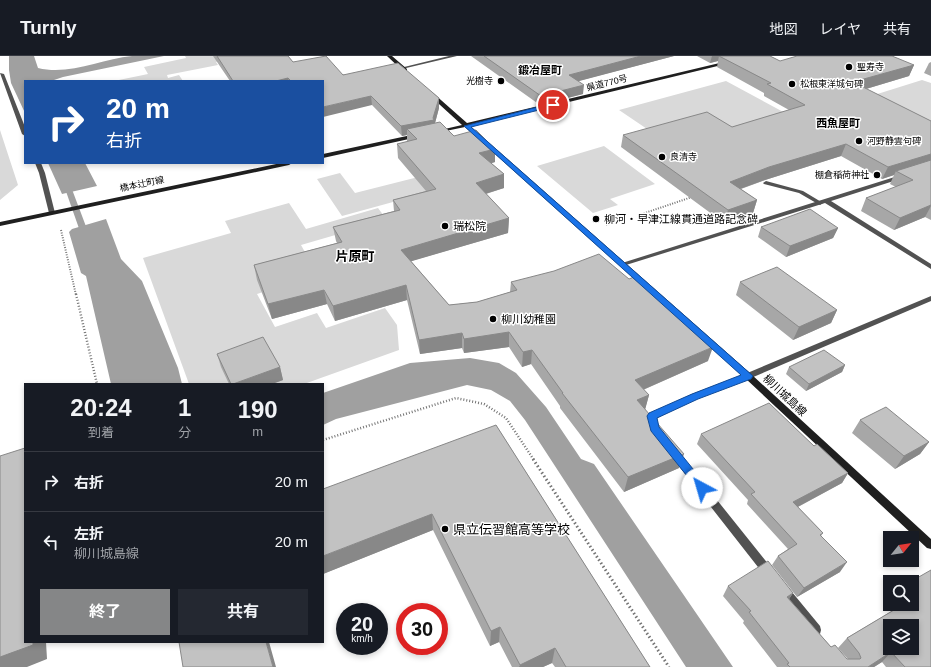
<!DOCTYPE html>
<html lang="ja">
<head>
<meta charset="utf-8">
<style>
	:root { --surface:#171b24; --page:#242831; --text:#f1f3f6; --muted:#9ea1a6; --line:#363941; --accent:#858687 }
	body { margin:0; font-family:Helvetica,"Noto Sans JP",sans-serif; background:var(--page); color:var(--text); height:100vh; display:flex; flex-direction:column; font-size:15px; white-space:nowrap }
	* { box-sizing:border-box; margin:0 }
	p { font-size:13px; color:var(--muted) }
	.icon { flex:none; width:22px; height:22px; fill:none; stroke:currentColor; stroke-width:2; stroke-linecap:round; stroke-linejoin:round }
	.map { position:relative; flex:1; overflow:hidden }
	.details { position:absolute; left:24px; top:327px; width:300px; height:260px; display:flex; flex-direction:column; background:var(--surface); border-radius:0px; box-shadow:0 2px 6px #0003 }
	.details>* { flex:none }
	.top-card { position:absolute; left:24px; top:24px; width:300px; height:84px; border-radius:0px; box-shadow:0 2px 6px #0003; background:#1a4fa0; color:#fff; overflow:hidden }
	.needle { width:26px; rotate:60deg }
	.fabs { position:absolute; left:883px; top:475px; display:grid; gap:8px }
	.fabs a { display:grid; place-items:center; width:36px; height:36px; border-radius:0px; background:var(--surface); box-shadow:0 2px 6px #0003; font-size:20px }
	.speed { position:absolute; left:336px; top:547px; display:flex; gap:8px; font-size:20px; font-weight:700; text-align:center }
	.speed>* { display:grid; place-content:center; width:52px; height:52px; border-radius:50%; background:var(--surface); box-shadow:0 2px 6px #0003; line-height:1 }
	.speed small { font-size:10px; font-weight:400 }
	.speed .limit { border:6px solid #d22; background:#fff; color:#111 }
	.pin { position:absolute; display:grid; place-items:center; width:34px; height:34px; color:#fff; margin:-17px; border:2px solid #fff; border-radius:50%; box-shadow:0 1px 4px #0007 }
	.me { position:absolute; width:44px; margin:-22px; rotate:321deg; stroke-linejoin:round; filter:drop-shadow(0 0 3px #0008) }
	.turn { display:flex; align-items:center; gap:14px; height:84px; padding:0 16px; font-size:18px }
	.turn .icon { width:52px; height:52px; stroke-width:2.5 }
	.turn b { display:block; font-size:28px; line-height:34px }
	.eta { display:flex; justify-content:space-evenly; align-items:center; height:68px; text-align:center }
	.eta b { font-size:24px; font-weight:700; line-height:28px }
	.action { display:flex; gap:8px; margin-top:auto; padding:8px 16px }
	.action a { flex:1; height:46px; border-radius:0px; background:var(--accent); color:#fff; font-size:16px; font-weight:700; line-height:46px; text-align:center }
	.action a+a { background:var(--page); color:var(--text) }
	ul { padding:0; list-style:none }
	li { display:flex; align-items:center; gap:12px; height:60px; padding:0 16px; border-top:1px solid var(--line) }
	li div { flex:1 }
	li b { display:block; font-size:15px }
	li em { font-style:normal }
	header { display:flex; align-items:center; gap:24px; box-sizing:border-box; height:56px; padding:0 20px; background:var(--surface); border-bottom:1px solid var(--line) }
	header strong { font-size:19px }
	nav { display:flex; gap:22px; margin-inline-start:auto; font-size:14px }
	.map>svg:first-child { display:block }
	.green { fill:#d9d9d9 }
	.water { fill:#a0a0a0 }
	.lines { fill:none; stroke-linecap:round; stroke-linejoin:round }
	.stream { fill:#a0a0a0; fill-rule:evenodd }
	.path-far2 { stroke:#747474; stroke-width:2; stroke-dasharray:1 1.5; stroke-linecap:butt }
	.path-far1 { stroke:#747474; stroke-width:2.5; stroke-dasharray:1 2; stroke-linecap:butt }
	.path { stroke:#747474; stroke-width:3; stroke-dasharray:1.5 2.5; stroke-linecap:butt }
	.service { fill:#525252; fill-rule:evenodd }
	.minor { fill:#525252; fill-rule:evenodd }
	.secondary { fill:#1f1f1f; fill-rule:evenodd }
	.wall { fill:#a7a7a7 }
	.shaded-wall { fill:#888 }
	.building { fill:#c2c2c2; stroke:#888; fill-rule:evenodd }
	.route { fill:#1a73e8; stroke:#114b97 }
	.poi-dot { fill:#000; stroke:#fff; stroke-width:1.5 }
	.labels { text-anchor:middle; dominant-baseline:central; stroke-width:3; stroke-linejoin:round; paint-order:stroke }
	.far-poi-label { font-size:9px; fill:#000; stroke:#fff; text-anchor:start }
	.far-street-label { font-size:9px; fill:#000; stroke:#fff }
	.far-quarter-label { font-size:11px; font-weight:bold; fill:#000; stroke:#fff }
	.poi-label { font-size:11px; fill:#000; stroke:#fff; text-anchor:start }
	.street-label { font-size:11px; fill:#000; stroke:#fff }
	.quarter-label { font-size:13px; font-weight:bold; fill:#000; stroke:#fff }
	.near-poi-label { font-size:13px; fill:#000; stroke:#fff; text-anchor:start }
</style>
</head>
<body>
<header>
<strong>Turnly</strong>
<nav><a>地図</a><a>レイヤ</a><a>共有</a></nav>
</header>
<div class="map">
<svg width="931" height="611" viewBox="0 0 931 611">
	<rect width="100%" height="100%" fill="#fff"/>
	<path class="green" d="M185,0h42l2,3 -13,3 2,3 -51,10 1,3 11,-3 4,6h-69l34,-7 -4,-7 42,-9z
		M922,24l9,3v41l-60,-28z
		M726,25l61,33 -60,19h-74l-34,-23z
		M0,74l18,55 -18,15z
		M604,90l51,38 -45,15 8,6 -25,8 -56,-47z
		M442,115l19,20 -68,11 -51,14 -25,-37 23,-6 15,20z
		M289,147l17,26 72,-21 9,12 -86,25 9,16 -10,19 -43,14 18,33 42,-14 9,15 59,-20 12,17 2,25 -95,34h-115l-46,-126 88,-25 -6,-12z"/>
	<path class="water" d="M9,0h25l4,12c31,8 63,-9 94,-12 11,0 21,0 32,0l-101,21 -12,4h-26v32l-14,-30 -2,-13z
		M48,107h37l12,23 -35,8z
		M106,163l15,40 21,22 36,87 4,16h-71l-25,-108 -5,-3 -12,-41 3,-3z
		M470,302l29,5 17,10 30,34 35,52 13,5 139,203h-47l-161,-247 -15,-19 -19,-11 -24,-5 -131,34 -13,6v-32l87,-30z"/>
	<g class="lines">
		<path class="stream" d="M56,107h6l28,74 -1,2h-3l-4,-2z"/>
		<path class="path-far2" d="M639,159l53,-18
			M606,169l16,-5
			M61,174l15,65"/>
		<path class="path-far1" d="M76,238l21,90
			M323,384l133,-42 28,6 22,14 28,42"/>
		<path class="path" d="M533,403l136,208"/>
		<path class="service" d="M766,125l37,10 20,12 -3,2 -2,-1 -19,-11 -35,-9 -1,-1z"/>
		<path class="minor" d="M449,0h8l-55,13 -2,-1z
			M0,17l4,1 21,53v9l-3,-2z
			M35,107h6l4,10 10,40 -1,1h-4l-1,-1 -10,-40z
			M901,119l3,2 -1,1 -72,23 100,63v5l-106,-66 -199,62 -2,1 -3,-2 1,-1z
			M931,240v5l-180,77 -53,20 -41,20 1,9 -1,2h-6c-2,-4 -4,-11 -2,-15l43,-20 53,-20z
			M674,393l3,1 96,120 1,3 -1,3 -4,2 -4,-2 -94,-120 -2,-3 2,-3z
			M783,528l4,2 33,40 1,4 -1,4 -4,1 -4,-1 -33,-42 -1,-3 1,-3z"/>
		<path class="secondary" d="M387,0h5l15,13v2h-4z
			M728,5h2v2l-260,63 281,248 180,165v10l-4,-1 -182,-170 -280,-251 -29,6v-2l26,-6 -34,-31 5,-1 34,30z
			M416,78l3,2 -1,1 -95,21v-4z
			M281,107h11l-3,2 -289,61v-4z"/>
	</g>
	<path class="wall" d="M213,0h75l5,6 146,36v10l-4,15 19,13 41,13v13l-4,1 13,11v14l-18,6 23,24 -1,15 -97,28 38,44 28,-3 33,-10 1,-10 197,79 -65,29 6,5 -4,14 34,59 -55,24 -64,-84v-2l-29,-42 -9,3 -13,-20 -45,6 -2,-5 -42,6 -13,-54 -72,21 -8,-17 -55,15 -15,-39 -3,-15 83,-22 -1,-2 -3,-14 61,-16 -1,-11 33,-9 -28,-33 -1,-14 10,-2v-7l-5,1 -30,-31 -49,-24h-93z
		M471,0h203l-96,25 5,13 -43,11z
		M697,0h73l10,5 134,4 -5,11 -43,13 65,32v99l-6,-3 -31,13 -33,-19 5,-13 30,-11 -6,-3 4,-9 -12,4 -41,-23 -76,24 -24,9 16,11 -4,13 -29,10 -103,-76 2,-12 109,-8 57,-17 -25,-14v-3l-47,-26 1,-6 -8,2z
		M931,6v14l-7,-3 5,-10z
		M761,171l77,1 -5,10 -47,19 -28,-20z
		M740,226l97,28 -6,13 -38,17 -57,-45z
		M217,298l63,13 3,13 -11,4h-43l-8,-17z
		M845,309l-3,7 -36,19 -20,-17 3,-7z
		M860,364l69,22 -9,12 -25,15 -43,-36z
		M496,369l154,242h-95l-3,-4 -9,4h-31l-13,-25 -9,4 -57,-116 -110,44z
		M701,378l113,12 34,27 -6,10 -44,24 25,26 -2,3 19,36 -43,25 -25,-32 6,-9 10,-7 -41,-45 1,-4 -51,-56z
		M728,530l65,7 -4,6 42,48 16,12h1l-10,-11 9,-10 48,-29 -5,-5h22l19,63h-45l-4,-5 -8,5h-97l-34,-44 1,-2 -21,-25z
		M890,541v7l-3,-4z"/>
	<path class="shaded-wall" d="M641,0h33l-106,28 1,-9z
		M712,0h7l-1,5 -8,2z
		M914,9l-5,11 -60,18 4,-12z
		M288,22l1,3h-13z
		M584,29l-1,9 -43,11 1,-9z
		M371,40l1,9 -49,12v-10z
		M439,42v10l-4,15v6h-28v6l-5,1 -1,-10 32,-8z
		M846,88l-5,12 -76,24 -39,14 4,-12 39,-15z
		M495,93v13l-16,5v-14z
		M931,98v10l-35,7 -2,4 -12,4 6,-12z
		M504,118v14l-29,9 1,-14z
		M757,144l-4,13 -29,10 4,-13z
		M931,149v1l-6,11 -31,13 6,-12z
		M509,162l-1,15 -106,31 -1,-14z
		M838,172l-5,10 -47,19 4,-11z
		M406,229l1,15 -72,21 -2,-15z
		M324,234l3,14 -55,15 -4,-15z
		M837,254l-6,13 -38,17 6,-13z
		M509,276v15l-45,6v-14z
		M462,277v15l-42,6 -1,-14z
		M713,291l-5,14 -77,34 4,-15z
		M532,294l-1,14 -9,3 1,-15z
		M845,309l-3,7 -36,19 3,-7z
		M280,311l3,13 -11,4h-39z
		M649,339l-4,15 -8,-10z
		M929,386l-9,12 -25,15 9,-13z
		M684,398l-5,14 -55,24 4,-15z
		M848,417l-6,10 -54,29 5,-10z
		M432,458l1,16 -110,44v-18z
		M847,506l-7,10 -43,25 7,-9z
		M793,537l-7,11 1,-7z
		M500,571l-1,15 -9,4 1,-15z
		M33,586h13l1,17 -20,8h-27v-10z
		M266,586h3l7,25h-3z
		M555,592l-3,15 -9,4h-24l1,-2z
		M891,596l-9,10 -8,5h-6z"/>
	<path class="building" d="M217,0h71l5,6 33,-6 17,19 55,-12 41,35 -6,20 1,2 -33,6 -30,-30 -48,11v-26h-32l-3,-3 -12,3h-43z
		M484,0h157l-72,19 15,10 -43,11z
		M719,0h51l10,5 17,-5h95l22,9 -61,17 78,39v33l-43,13 -42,-23 -77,23 -39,15 27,18 -29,10 -105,-75 84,-23 25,15 73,-22 -38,-21 4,-1z
		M440,66l14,14 22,-6 19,19 -16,4 25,21 -28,9 33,35 -108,32 48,55 28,-3 40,-12 -6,-8 43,-11 45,-17 30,25 5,-2 79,70 -78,33 14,15 -12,5 47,54 -56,23 -66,-84h1l-31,-43 -9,2 -14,-20 -45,7 -2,-6 -43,7 -13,-55 -73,21 -9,-16 -56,14 -14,-39 88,-23 -9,-15 67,-17 -7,-10 43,-11 -39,-45 20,-5 -10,-10z
		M931,104v45l-31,13 -34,-20 47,-18 -17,-9z
		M810,153l28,19 -48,18 -29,-19z
		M777,211l60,43 -38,17 -59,-45z
		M263,281l17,30 -47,17h-2l-14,-30z
		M824,294l21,15 -36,19 -20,-17z
		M769,347l45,43 3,-2 31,29 -55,29 30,31 -3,2 27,27 -43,26 -26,-32 19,-12 -46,-50 4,-2 -54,-58z
		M886,351l43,35 -25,14 -44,-36z
		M496,369l154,242h-84l-11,-19 -35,17 -20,-38 -9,4 -59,-117 -109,42v-67z
		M25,392v194h8v3l-33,12v-201z
		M768,505l25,32 -6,4 44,50 4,-2 12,14h13l1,-1 -2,-5 -12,-15 57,-34h8v-22h-2l21,-12v97h-26l-14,-15 -23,15h-78l-3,-3 2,-1 -40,-51 2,-1 -23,-25zM890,570h22v22h-22z
		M179,586h87l7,25h-90z"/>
	<path class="route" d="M553,47l3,2 -1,1 -84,21 282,249 -2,3 -53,20 -41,19 2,9 47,58 2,3 -2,3 -4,2 -3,-2 -48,-60 -4,-15 2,-3 43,-19 49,-19 -277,-249z"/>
	<g class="poi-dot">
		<circle cx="849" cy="11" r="4"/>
		<circle cx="501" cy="25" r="4"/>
		<circle cx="792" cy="28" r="4"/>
		<circle cx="859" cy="85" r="4"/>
		<circle cx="662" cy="101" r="4"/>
		<circle cx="877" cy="119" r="4"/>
		<circle cx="596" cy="163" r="4"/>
		<circle cx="445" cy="170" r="4"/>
		<circle cx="493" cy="263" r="4"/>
		<circle cx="445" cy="473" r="4"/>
	</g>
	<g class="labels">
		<g class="far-poi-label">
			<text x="857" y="11">聖寿寺</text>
			<text x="493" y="25" text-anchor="end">光樹寺</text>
			<text x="800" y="28">松根東洋城句碑</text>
			<text x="867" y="85">河野静雲句碑</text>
			<text x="670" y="101">良清寺</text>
			<text x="869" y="119" text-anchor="end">棚倉稲荷神社</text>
		</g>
		<g class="far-street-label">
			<text transform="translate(607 27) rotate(-14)">県道770号</text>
			<text transform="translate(142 128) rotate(-12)">橋本辻町線</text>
		</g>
		<g class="far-quarter-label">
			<text x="540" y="14">鍛冶屋町</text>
			<text x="838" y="67">西魚屋町</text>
		</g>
		<g class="poi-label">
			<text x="604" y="163">柳河・早津江線貫通道路記念碑</text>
			<text x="453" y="170">瑞松院</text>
			<text x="501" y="263">柳川幼稚園</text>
		</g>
		<g class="street-label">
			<text transform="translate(785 339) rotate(43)">柳川城島線</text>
		</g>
		<g class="quarter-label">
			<text x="355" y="200">片原町</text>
		</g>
		<g class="near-poi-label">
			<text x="453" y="473">県立伝習館高等学校</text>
		</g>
	</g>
</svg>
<div class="fabs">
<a><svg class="needle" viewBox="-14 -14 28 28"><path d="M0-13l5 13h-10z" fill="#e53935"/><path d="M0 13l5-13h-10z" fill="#9ea1a6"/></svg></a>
<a><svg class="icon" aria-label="search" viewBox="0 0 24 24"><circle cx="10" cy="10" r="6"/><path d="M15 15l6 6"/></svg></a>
<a><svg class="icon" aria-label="layers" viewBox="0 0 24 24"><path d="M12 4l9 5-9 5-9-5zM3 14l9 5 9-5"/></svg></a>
</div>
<div class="speed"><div>20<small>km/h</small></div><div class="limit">30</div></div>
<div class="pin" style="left:553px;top:49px;background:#d93025"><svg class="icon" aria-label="arrive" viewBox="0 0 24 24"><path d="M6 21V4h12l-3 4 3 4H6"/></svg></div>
<svg class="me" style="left:702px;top:432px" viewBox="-20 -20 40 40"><circle r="19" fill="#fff"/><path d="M0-13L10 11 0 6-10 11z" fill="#1a73e8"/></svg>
<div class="top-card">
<div class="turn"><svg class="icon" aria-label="right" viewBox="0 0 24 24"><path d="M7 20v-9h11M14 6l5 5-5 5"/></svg><div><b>20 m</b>右折</div></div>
</div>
<section class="details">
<div class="eta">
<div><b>20:24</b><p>到着</p></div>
<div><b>1</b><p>分</p></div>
<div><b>190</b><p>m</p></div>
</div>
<ul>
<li><svg class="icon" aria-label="right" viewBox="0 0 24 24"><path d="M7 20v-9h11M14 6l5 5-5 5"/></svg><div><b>右折</b></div><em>20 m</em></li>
<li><svg class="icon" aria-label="left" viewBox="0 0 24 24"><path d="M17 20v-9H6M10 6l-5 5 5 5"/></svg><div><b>左折</b><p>柳川城島線</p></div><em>20 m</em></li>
</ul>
<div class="action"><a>終了</a><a>共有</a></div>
</section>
</div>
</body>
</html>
